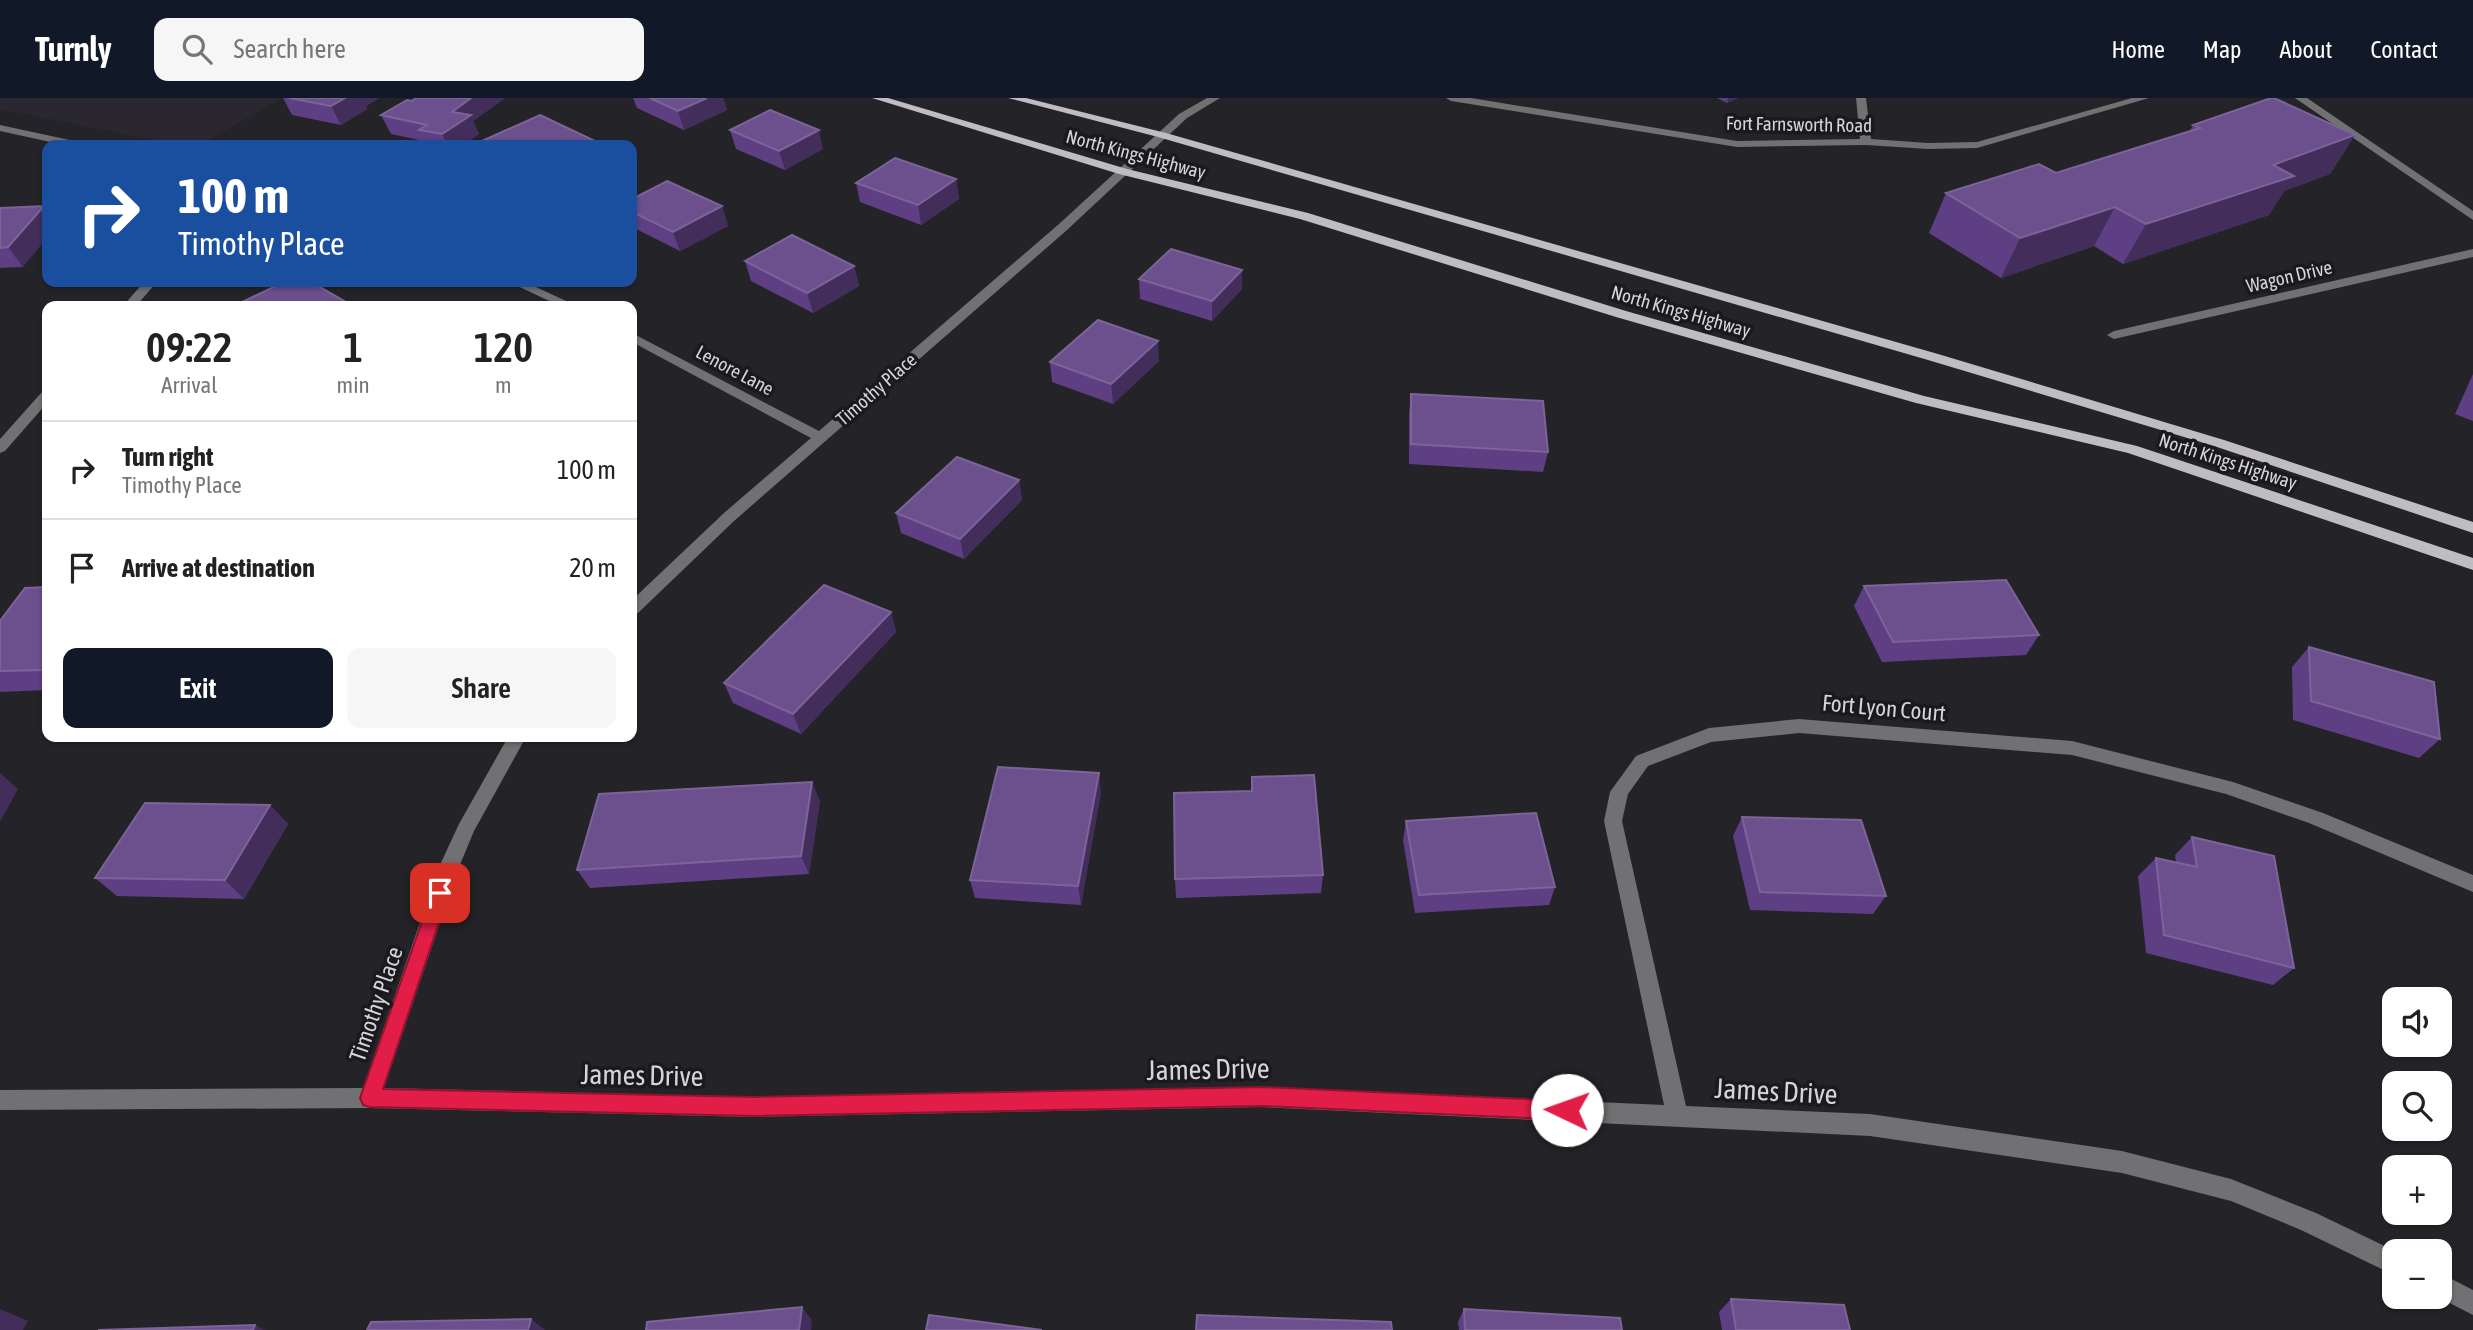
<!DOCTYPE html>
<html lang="en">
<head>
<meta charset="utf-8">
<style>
	:root { --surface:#fff; --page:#f6f6f6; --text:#222; --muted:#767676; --line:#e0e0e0; --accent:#111827 }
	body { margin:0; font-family:"Asap Condensed",sans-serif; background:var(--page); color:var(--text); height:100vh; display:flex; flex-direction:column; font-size:26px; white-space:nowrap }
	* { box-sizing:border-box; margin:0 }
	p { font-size:23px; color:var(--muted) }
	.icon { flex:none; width:38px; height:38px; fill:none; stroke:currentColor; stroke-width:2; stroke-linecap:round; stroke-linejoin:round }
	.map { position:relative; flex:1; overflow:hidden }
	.details { position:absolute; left:42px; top:203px; width:595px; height:441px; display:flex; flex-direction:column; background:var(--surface); border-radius:14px; box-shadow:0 2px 5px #0004 }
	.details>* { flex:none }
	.banner { position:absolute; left:42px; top:42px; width:595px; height:147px; border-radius:14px; box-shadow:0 2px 5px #0004; background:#1a4fa0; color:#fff; overflow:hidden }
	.tools { position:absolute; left:2382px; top:889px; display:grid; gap:14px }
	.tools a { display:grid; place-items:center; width:70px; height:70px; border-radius:14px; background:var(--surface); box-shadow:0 2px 5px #0004; font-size:35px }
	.pin { position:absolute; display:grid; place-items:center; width:60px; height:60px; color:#fff; margin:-30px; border-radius:14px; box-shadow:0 4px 10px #0006 }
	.me { position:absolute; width:77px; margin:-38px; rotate:273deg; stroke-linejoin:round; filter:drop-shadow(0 0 5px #0008) }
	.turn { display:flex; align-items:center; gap:24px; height:147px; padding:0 21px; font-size:32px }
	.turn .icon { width:91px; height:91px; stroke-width:2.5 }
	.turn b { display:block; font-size:49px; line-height:60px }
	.eta { display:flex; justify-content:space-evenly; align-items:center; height:119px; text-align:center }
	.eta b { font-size:42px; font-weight:600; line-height:49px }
	.action { display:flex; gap:14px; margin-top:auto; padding:14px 21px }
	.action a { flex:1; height:80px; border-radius:14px; background:var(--accent); color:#fff; font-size:28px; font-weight:600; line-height:80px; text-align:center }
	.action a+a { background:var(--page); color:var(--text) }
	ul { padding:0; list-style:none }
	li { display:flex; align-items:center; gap:21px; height:98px; padding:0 21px; border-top:2px solid var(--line) }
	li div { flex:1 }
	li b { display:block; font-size:26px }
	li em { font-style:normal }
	header { display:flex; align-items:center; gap:42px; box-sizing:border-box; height:98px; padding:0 35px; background:var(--accent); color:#fff }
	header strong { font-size:33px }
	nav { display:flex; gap:38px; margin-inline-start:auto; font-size:24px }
	.search { width:490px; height:63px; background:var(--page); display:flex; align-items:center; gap:18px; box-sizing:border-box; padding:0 24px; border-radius:14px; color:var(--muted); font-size:26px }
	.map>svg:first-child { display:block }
	.built { fill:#2b2731 }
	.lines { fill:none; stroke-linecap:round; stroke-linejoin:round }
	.minor { fill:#717072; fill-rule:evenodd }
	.major { fill:#bfbdc2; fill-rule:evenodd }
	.wall { fill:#5f3f84 }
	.shaded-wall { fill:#422d5b }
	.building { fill:#6c4f8d; stroke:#7c6499; stroke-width:2 }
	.route { fill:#e11d48; stroke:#92132f; stroke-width:2 }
	.labels { text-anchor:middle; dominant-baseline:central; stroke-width:7; stroke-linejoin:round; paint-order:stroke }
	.far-street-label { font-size:19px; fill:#d5d4d7; stroke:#1b191e }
	.street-label { font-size:23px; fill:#d5d4d7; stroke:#1b191e }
	.near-street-label { font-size:28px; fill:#d5d4d7; stroke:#1b191e }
</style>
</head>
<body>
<header>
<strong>Turnly</strong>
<div class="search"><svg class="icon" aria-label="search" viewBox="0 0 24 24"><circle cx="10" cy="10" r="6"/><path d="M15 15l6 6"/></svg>Search here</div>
<nav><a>Home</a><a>Map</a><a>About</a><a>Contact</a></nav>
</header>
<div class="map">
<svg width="2473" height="1232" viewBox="0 0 2473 1232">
	<rect width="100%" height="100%" fill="#242327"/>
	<path class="built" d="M0,0h283l-84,47h-20l-179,-36z"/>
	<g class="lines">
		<path class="minor" d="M1207,0h13l-33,20 -120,112 -333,291 -96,92 -6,2v-15l92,-87 87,-75 -179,-96v-9l187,98 240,-207 120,-110z
			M1446,0h25l266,43 123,-2 -4,-41h10l5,41 57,4 49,-1 155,-44h17l-172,50 -49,1 -62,-4 -129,2 -286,-46z
			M2295,0h12l166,113v9z
			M0,27l79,17 6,3h-21l-64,-14z
			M2473,151v8l-359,82 -7,-4 7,-4z
			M144,184h13l-21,24h-13z
			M509,184h16l52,24h-17z
			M47,293v12l-42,48 -5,2v-14l42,-47z
			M1799,621l273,22 161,41 90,31 150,62v17l-164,-69 -83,-29 -154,-39 -273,-22 -88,9 -63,24 -20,28 -6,27 64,285 184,8 252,37 109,28 85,34 79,38 -1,24 -93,-45 -70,-29 -109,-28 -252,-37 -608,-29 -507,10 -385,-9 -370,2v-20l363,-2 76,-221 20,-43 49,-87h18l-52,94 -15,36 -75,221 371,9 507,-10 402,18 -60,-284 6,-29 26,-36 73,-28z
			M2440,1175l33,17v25l-35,-18z"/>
		<path class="major" d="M872,0h16l239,71 181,44 318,98 298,85 213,50 336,112v12l-345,-117 -212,-50 -300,-86 -316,-98 -181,-45z
			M1008,0h18l140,35 772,221 286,86 249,82v11l-259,-87 -286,-86 -770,-223z"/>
	</g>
	<path class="wall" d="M283,0h96l-13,8 1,3 -26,16 -49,-10z
		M416,0h89l-32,23 6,13 -16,11h-37l-2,-4 -33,-7 -10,-19z
		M633,0h90l4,12 -43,20 -47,-22z
		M1717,0h21l-11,5z
		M2193,27l162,10 -25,39 -46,17 -15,24 -146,49 -29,-18 -93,32 -72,-45 17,-40 110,-20 133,-41z
		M730,32l93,19 -38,21 -49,-21z
		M956,81l3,20 -38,26 -61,-23 -4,-19z
		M632,101l90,7 6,20 -48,25 -48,-24z
		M0,110l23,59 -23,1z
		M745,163l109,5 5,20 -46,27 -62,-32z
		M1139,181l103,10 -30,32 -72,-22z
		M1159,263l-46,43 -61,-22 -2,-20z
		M2473,276v47l-18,-7z
		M1411,296l137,58 -5,20 -134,-8v-50z
		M1019,382l3,20 -58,59 -63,-26 -5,-20z
		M1864,488l175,49 -13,20 -144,7 -28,-56z
		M47,489v103l-47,2v-71z
		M891,514l5,20 -95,102 -68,-31 -9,-20z
		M2309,549l131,92 -21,19 -126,-38 -1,-53z
		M1101,694l-20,113 -106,-7 -5,-18z
		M820,703l-11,73 -219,14 -13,-18z
		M270,707l18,19 -44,75 -127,-3 -22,-18z
		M1742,719l144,79 -13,18 -123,-4 -17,-74z
		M1406,723l149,66 -6,18 -134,8 -12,-73z
		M2192,739l102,131 -21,17 -127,-32 -8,-77 18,-18 20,4 -1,-7z
		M1323,777l-2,18 -145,5 -1,-19z
		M1731,1201l119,31h-128l-3,-18z
		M1464,1211l158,21h-163l-1,-8z"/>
	<path class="shaded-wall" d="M345,0h34l-13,8 1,3 -26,16 -10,-19z
		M471,0h34l-32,23 6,13 -16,11h-16l-5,-11 10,-22z
		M707,0h16l4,12 -43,20 -6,-19z
		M1728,0h10l-11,5z
		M819,32l4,19 -38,21 -6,-19z
		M2355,37l-25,39 -46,17 -15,24 -146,49 23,-40 127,-59z
		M956,81l3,20 -38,26 -3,-20z
		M44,108l3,4v28l-24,29 -15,-20z
		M722,108l6,20 -48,25 -7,-19z
		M2115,109l-21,39 -93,32 19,-40z
		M854,168l5,20 -46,27 -6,-20z
		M1242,172v19l-30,32v-20z
		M1158,243l1,20 -46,43 -2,-20z
		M1019,382l3,20 -58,59 -4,-20z
		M891,514l5,20 -95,102 -8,-20z
		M0,675l18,16 -18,33z
		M1099,675l2,19 -20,113 -3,-19z
		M812,684l8,19 -11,73 -8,-18z
		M270,707l18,19 -44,75 -19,-19z
		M802,1209l10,13 -1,10h-12z
		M0,1211l28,12 -5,9h-23z
		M531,1221l14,11h-17z
		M255,1227l10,5h-12z"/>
	<path class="building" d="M289,0h56l-14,8z
		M416,0h55l-19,14 19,3 -29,19 -23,-4 8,-5 -46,-10 26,-15 5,1z
		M650,0h57l-29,13z
		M2271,0h3l81,37 -82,30 21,11 -148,48 -31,-17 -95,31 -74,-45 93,-29 17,9 144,-45 -7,-3z
		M770,12l49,20 -40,21 -49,-21z
		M540,17l55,26 -8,4h-93l-10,-5z
		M895,60l61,21 -38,26 -62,-22z
		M667,83l55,25 -49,26 -41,-20v-13z
		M44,108l-36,41 -8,1v-40z
		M792,137l62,31 -47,27 -62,-32z
		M1171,151l71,21 -30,31 -73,-22z
		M284,184h27l42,24h-119z
		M1098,222l60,21 -47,43 -61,-22z
		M1411,296l132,7 5,51 -137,-8z
		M957,359l62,23 -59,59 -64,-26z
		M2006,482l33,55 -146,7 -29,-56z
		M824,487l67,27 -98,102 -69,-31z
		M47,489v79l-3,4 -44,1v-50l25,-33z
		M2309,549l125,35 6,57 -129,-38z
		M998,669l101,6 -21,113 -108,-6z
		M1314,677l9,100 -148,4 -1,-86 78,-2v-14z
		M812,684l-11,74 -224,14 22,-76z
		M145,705l125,2 -45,75 -130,-2z
		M1536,715l19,74 -136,8 -13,-74z
		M1742,719l119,3 25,76 -126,-4z
		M2192,739l82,19 20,112 -130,-33 -8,-77 41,9z
		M1731,1201l113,6 6,25h-114z
		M802,1209l-3,23h-153l1,-8z
		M1464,1211l156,9 2,12h-157z
		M929,1217l113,15h-116z
		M1197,1217l194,7 1,8h-196z
		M531,1221l-3,11h-161l4,-8z
		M255,1227l-2,5h-155z"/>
	<path class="route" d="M440,787l7,3 2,5 -66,196 372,8 507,-10 305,14 7,3 3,6 -3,7 -7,3 -305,-14 -507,10 -385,-9 -7,-2 -3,-7 72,-205 2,-5z"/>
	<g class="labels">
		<g class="far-street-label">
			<text transform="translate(1799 26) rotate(1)">Fort Farnsworth Road</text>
			<text transform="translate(1136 56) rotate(15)">North Kings Highway</text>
			<text transform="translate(2289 178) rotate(-13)">Wagon Drive</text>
			<text transform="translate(1681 213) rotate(16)">North Kings Highway</text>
			<text transform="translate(735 272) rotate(28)">Lenore Lane</text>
			<text transform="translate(876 291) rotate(-41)">Timothy Place</text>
			<text transform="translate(2228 363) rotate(18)">North Kings Highway</text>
		</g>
		<g class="street-label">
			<text transform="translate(1884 610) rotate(5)">Fort Lyon Court</text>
			<text transform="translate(376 906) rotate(-71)">Timothy Place</text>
		</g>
		<g class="near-street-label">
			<text transform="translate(1208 971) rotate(-1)">James Drive</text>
			<text transform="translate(642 977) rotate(1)">James Drive</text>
			<text transform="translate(1776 993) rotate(3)">James Drive</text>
		</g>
	</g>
</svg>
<div class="tools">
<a><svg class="icon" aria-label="sound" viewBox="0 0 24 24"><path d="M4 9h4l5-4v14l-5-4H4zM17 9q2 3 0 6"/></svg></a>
<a><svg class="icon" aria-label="search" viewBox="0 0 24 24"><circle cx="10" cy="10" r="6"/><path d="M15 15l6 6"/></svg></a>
<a>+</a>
<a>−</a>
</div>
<div class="pin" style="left:440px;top:795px;background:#d93025"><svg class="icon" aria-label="arrive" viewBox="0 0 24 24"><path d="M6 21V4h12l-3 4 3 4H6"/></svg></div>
<svg class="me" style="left:1567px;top:1012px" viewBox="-20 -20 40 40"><circle r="19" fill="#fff"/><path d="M0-13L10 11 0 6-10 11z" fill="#e11d48"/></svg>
<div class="banner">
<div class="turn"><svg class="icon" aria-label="right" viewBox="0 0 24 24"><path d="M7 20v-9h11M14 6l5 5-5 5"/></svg><div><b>100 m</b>Timothy Place</div></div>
</div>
<section class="details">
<div class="eta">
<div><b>09:22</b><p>Arrival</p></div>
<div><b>1</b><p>min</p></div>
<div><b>120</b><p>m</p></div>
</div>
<ul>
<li><svg class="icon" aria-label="right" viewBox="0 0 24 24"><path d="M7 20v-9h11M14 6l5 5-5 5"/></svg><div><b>Turn right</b><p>Timothy Place</p></div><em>100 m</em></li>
<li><svg class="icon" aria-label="arrive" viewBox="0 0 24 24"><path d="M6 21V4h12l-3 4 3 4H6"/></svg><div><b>Arrive at destination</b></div><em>20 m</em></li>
</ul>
<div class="action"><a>Exit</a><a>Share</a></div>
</section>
</div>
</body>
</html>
